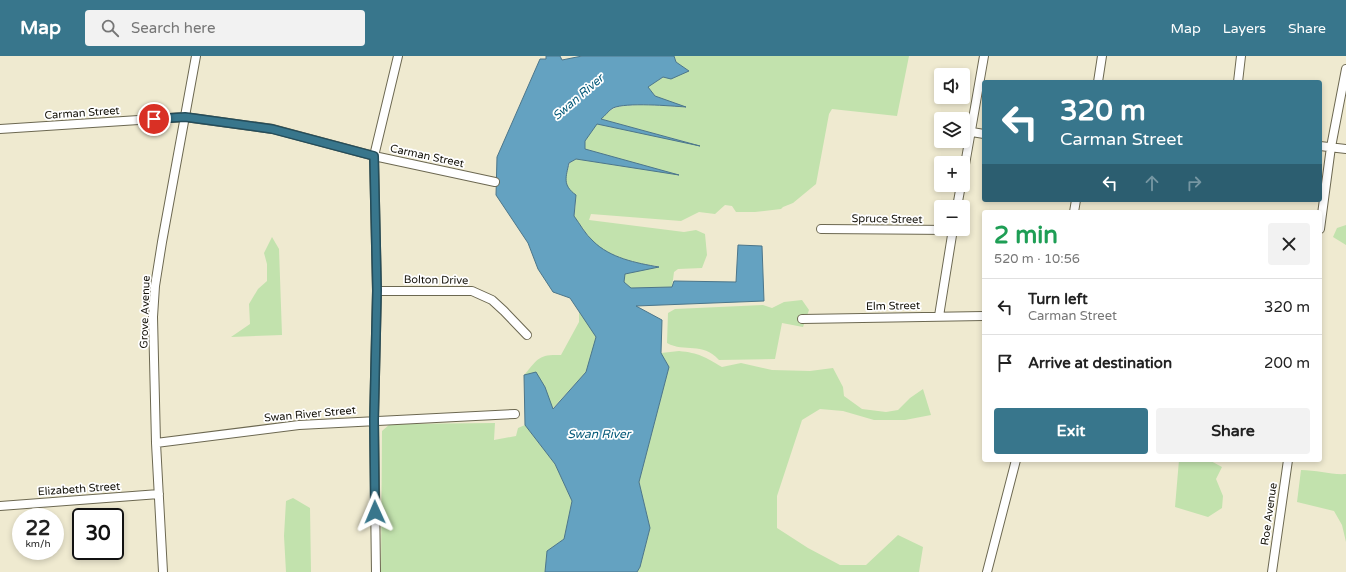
<!DOCTYPE html>
<html lang="en">
<head>
<meta charset="utf-8">
<style>
	:root { --surface:#fff; --page:#f2f2f2; --text:#222; --muted:#767676; --line:#e0e0e0; --accent:#38768c }
	body { margin:0; font-family:"Varela Round",sans-serif; background:var(--page); color:var(--text); height:100vh; display:flex; flex-direction:column; font-size:15px; white-space:nowrap }
	* { box-sizing:border-box; margin:0 }
	p { font-size:13px; color:var(--muted) }
	.icon { flex:none; width:22px; height:22px; fill:none; stroke:currentColor; stroke-width:2; stroke-linecap:round; stroke-linejoin:round }
	.map { position:relative; flex:1; overflow:hidden }
	.side { position:absolute; left:982px; top:154px; width:340px; height:252px; display:flex; flex-direction:column; background:var(--surface); border-radius:4px; box-shadow:0 2px 6px #0003 }
	.side>* { flex:none }
	.guide { position:absolute; left:982px; top:24px; width:340px; height:122px; border-radius:4px; box-shadow:0 2px 6px #0003; background:#38768c; color:#fff; overflow:hidden }
	.tools { position:absolute; left:934px; top:12px; display:grid; gap:8px }
	.tools a { display:grid; place-items:center; width:36px; height:36px; border-radius:4px; background:var(--surface); box-shadow:0 2px 6px #0003; font-size:20px }
	.speed { position:absolute; left:12px; top:452px; display:flex; gap:8px; font-size:20px; font-weight:700; text-align:center }
	.speed>* { display:grid; place-content:center; width:52px; height:52px; border-radius:50%; background:var(--surface); box-shadow:0 2px 6px #0003; line-height:1 }
	.speed small { font-size:10px; font-weight:400 }
	.speed .limit { border:2px solid #111; border-radius:6px; background:#fff; color:#111 }
	.pin { position:absolute; display:grid; place-items:center; width:34px; height:34px; color:#fff; margin:-17px; border:2px solid #fff; border-radius:50%; box-shadow:0 1px 4px #0007 }
	.me { position:absolute; width:44px; margin:-22px; rotate:359deg; stroke-linejoin:round; filter:drop-shadow(0 0 3px #0008) }
	.turn { display:flex; align-items:center; gap:14px; height:84px; padding:0 12px; font-size:18px }
	.turn .icon { width:52px; height:52px; stroke-width:2.5 }
	.turn b { display:block; font-size:28px; line-height:34px }
	.lanes { display:flex; align-items:center; height:38px; padding:0 12px; background:#0003; justify-content:center; gap:20px; direction:ltr }
	.lanes .off { opacity:.35 }
	.round { display:grid; place-items:center; flex:none; width:42px; height:42px; border-radius:4px; background:var(--page) }
	.headline { display:flex; align-items:center; justify-content:space-between; height:68px; padding:0 12px }
	h1 { font-size:24px; font-weight:700; line-height:30px; color:#1e9e55 }
	.button { display:flex; gap:8px; margin-top:auto; padding:8px 12px }
	.button a { flex:1; height:46px; border-radius:4px; background:var(--accent); color:#fff; font-size:16px; font-weight:700; line-height:46px; text-align:center }
	.button a+a { background:var(--page); color:var(--text) }
	ul { padding:0; list-style:none }
	li { display:flex; align-items:center; gap:12px; height:56px; padding:0 12px; border-top:1px solid var(--line) }
	li div { flex:1 }
	li b { display:block; font-size:15px }
	li em { font-style:normal }
	header { display:flex; align-items:center; gap:24px; box-sizing:border-box; height:56px; padding:0 20px; background:var(--accent); color:#fff }
	header strong { font-size:19px }
	nav { display:flex; gap:22px; margin-inline-start:auto; font-size:14px }
	.search { width:280px; height:36px; background:var(--page); display:flex; align-items:center; gap:10px; box-sizing:border-box; padding:0 14px; border-radius:4px; color:var(--muted); font-size:15px }
	.map>svg:first-child { display:block }
	.green { fill:#c2e2ad }
	.water { fill:#64a2c1; stroke:#4c768a }
	.lines { fill:none; stroke-linecap:round; stroke-linejoin:round }
	.street-casing { stroke:#6c6851; stroke-width:10 }
	.street { stroke:#fff; stroke-width:8 }
	.route-casing { stroke:#244d5b; stroke-width:10 }
	.route { stroke:#38768c; stroke-width:7 }
	.labels { text-anchor:middle; dominant-baseline:central; stroke-width:3.5; stroke-linejoin:round; paint-order:stroke }
	.street-label { font-size:11px; fill:#131108; stroke:#fff }
	.water-label { font-size:12px; font-style:italic; fill:#065a7a; stroke:#fff }
</style>
</head>
<body>
<header>
<strong>Map</strong>
<div class="search"><svg class="icon" aria-label="search" viewBox="0 0 24 24"><circle cx="10" cy="10" r="6"/><path d="M15 15l6 6"/></svg>Search here</div>
<nav><a>Map</a><a>Layers</a><a>Share</a></nav>
</header>
<div class="map">
<svg width="1346" height="516" viewBox="0 0 1346 516">
	<rect width="100%" height="100%" fill="#efead0"/>
	<path class="green" d="M674,0h235l-12,60 -65,-7 -3,5 -13,70 -23,19 -10,4 -2,2 -26,3h-19l-4,-6 -7,-1 -10,9 -16,-2 -18,9 -90,-7 -2,6 95,12 12,-2 9,4 2,21 -5,13 -24,1 -4,3 -2,15 -41,1 -7,-6 1,-8 32,-8c-22,-3 -48,-8 -65,-25 -7,-8 -12,-17 -18,-25l2,-14 -7,-12 -4,-11 5,-16 6,-4 98,15 -89,-25v-8l12,-17 93,19 -89,-24c4,-3 7,-8 12,-10 11,-7 57,-3 71,-2l-29,-11 -7,-9 15,-10 26,-6 -13,-9z
		M1346,169v20l-13,-8 4,-9z
		M272,181l7,12 3,86 -51,2 19,-13 -1,-20 9,-15 9,-8v-17l-3,-11z
		M802,244l7,10 -6,17 -21,-4 -7,36 -56,1c-17,-19 -34,-7 -52,-17l1,-30 7,-4 88,-4 9,3 12,-6z
		M579,256l18,25 -11,35 -34,37 -7,-22 -21,-12c14,-16 14,-21 37,-20l18,-33z
		M679,295c20,2 26,6 43,16l19,-4 31,7 38,1 23,-3 10,19 1,9 18,13 24,3 12,-2 12,-12 13,-9 8,26 -26,5h-31l-31,-9 -23,-2 -18,11 -25,76v32l31,20 32,17h26l32,-30 25,12 -4,25h-282l3,-5 10,-39 -11,-46 30,-115 -8,-14z
		M495,367l-1,17 22,-4 2,-8 7,-3 30,39 17,37 -8,38 -17,12 -2,21h-164l1,-141 8,-7z
		M1179,404h30l13,7 -6,12 7,17 -1,12 -14,9 -33,-10z
		M1301,414c16,0 30,5 45,4v68l-4,-17 -8,-14 -37,-9z
		M293,442l17,10 1,64h-25l-2,-36 2,-35z"/>
	<path class="water" d="M546,0h14l2,4 20,-4h92l2,6 13,9 -18,8 -8,-2 -15,10 7,9 31,11c-15,-1 -60,-5 -73,1 -4,2 -8,8 -12,11l99,27 -103,-22 -12,17v8l94,26 -103,-16 -7,4c-3,14 -7,22 7,32l-2,21c6,8 11,18 19,25 17,17 43,22 66,26l-34,7 -1,8 7,6 41,-1 2,-6 62,1 2,-37 24,1 2,55 -128,5 26,14 -1,33 8,14 -30,115 11,46 -10,39 -3,5h-92l2,-21 17,-12 8,-38 -17,-37 -30,-39 -1,-50 12,-3 9,15 8,22 33,-37 10,-35 -26,-39 -17,-6 -15,-23 -10,-26 -32,-48 1,-38 43,-98h6z"/>
	<g class="lines">
		<g class="street-casing">
			<path id="street" d="M1098,26l4,-26
				M1238,26l3,-26
				M0,73l185,-12 88,12 101,27 121,26
				M972,76l12,2
				M1320,90l26,3
				M963,120l21,-120
				M957,151l4,-22
				M1074,156l2,-12
				M821,173l132,1
				M1320,173l11,-82 15,-78
				M377,235h95l20,9 12,11 23,24
				M939,260l14,-87
				M802,263l182,-3
				M156,387l143,-18 216,-11
				M0,450l159,-12
				M163,516l-7,-129 -3,-126 2,-31 7,-44 34,-186
				M376,516l-2,-152 3,-129 -3,-135 24,-100
				M987,516l29,-112
				M1272,516l16,-112"/>
		</g>
		<use href="#street" class="street"/>
	</g>
	<g class="lines">
		<g class="route-casing">
			<path id="route" d="M154,63l31,-2 87,12 102,27 3,134 -3,130 1,92"/>
		</g>
		<use href="#route" class="route"/>
	</g>
	<g class="labels">
		<g class="street-label">
			<text transform="translate(82 57) rotate(-4)">Carman Street</text>
			<text transform="translate(427 100) rotate(12)">Carman Street</text>
			<text transform="translate(887 163) rotate(1)">Spruce Street</text>
			<text transform="translate(436 224) rotate(1)">Bolton Drive</text>
			<text transform="translate(893 250) rotate(-1)">Elm Street</text>
			<text transform="translate(145 256) rotate(-88)">Grove Avenue</text>
			<text transform="translate(310 358) rotate(-5)">Swan River Street</text>
			<text transform="translate(79 433) rotate(-4)">Elizabeth Street</text>
			<text transform="translate(1269 458) rotate(-82)">Roe Avenue</text>
		</g>
		<g class="water-label">
			<text transform="translate(578 41) rotate(-41)">Swan River</text>
			<text x="599" y="378">Swan River</text>
		</g>
	</g>
</svg>
<div class="tools">
<a><svg class="icon" aria-label="sound" viewBox="0 0 24 24"><path d="M4 9h4l5-4v14l-5-4H4zM17 9q2 3 0 6"/></svg></a>
<a><svg class="icon" aria-label="layers" viewBox="0 0 24 24"><path d="M12 4l9 5-9 5-9-5zM3 14l9 5 9-5"/></svg></a>
<a>+</a>
<a>−</a>
</div>
<div class="speed"><div>22<small>km/h</small></div><div class="limit">30</div></div>
<div class="pin" style="left:154px;top:63px;background:#d93025"><svg class="icon" aria-label="arrive" viewBox="0 0 24 24"><path d="M6 21V4h12l-3 4 3 4H6"/></svg></div>
<svg class="me" style="left:375px;top:456px" viewBox="-20 -20 40 40"><path d="M0-17L14 15 0 8-14 15z" fill="#38768c" stroke="#fff" stroke-width="4"/></svg>
<div class="guide">
<div class="turn"><svg class="icon" aria-label="left" viewBox="0 0 24 24"><path d="M17 20v-9H6M10 6l-5 5 5 5"/></svg><div><b>320 m</b>Carman Street</div></div>
<div class="lanes"><svg class="icon" aria-label="left" viewBox="0 0 24 24"><path d="M17 20v-9H6M10 6l-5 5 5 5"/></svg><svg class="icon off" aria-label="ahead" viewBox="0 0 24 24"><path d="M12 20V5M6 11l6-6 6 6"/></svg><svg class="icon off" aria-label="right" viewBox="0 0 24 24"><path d="M7 20v-9h11M14 6l5 5-5 5"/></svg></div>
</div>
<section class="side">
<div class="headline"><div><h1>2 min</h1><p>520 m · 10:56</p></div><a class="round"><svg class="icon" aria-label="close" viewBox="0 0 24 24"><path d="M6 6l12 12M18 6L6 18"/></svg></a></div>
<ul>
<li><svg class="icon" aria-label="left" viewBox="0 0 24 24"><path d="M17 20v-9H6M10 6l-5 5 5 5"/></svg><div><b>Turn left</b><p>Carman Street</p></div><em>320 m</em></li>
<li><svg class="icon" aria-label="arrive" viewBox="0 0 24 24"><path d="M6 21V4h12l-3 4 3 4H6"/></svg><div><b>Arrive at destination</b></div><em>200 m</em></li>
</ul>
<div class="button"><a>Exit</a><a>Share</a></div>
</section>
</div>
</body>
</html>
